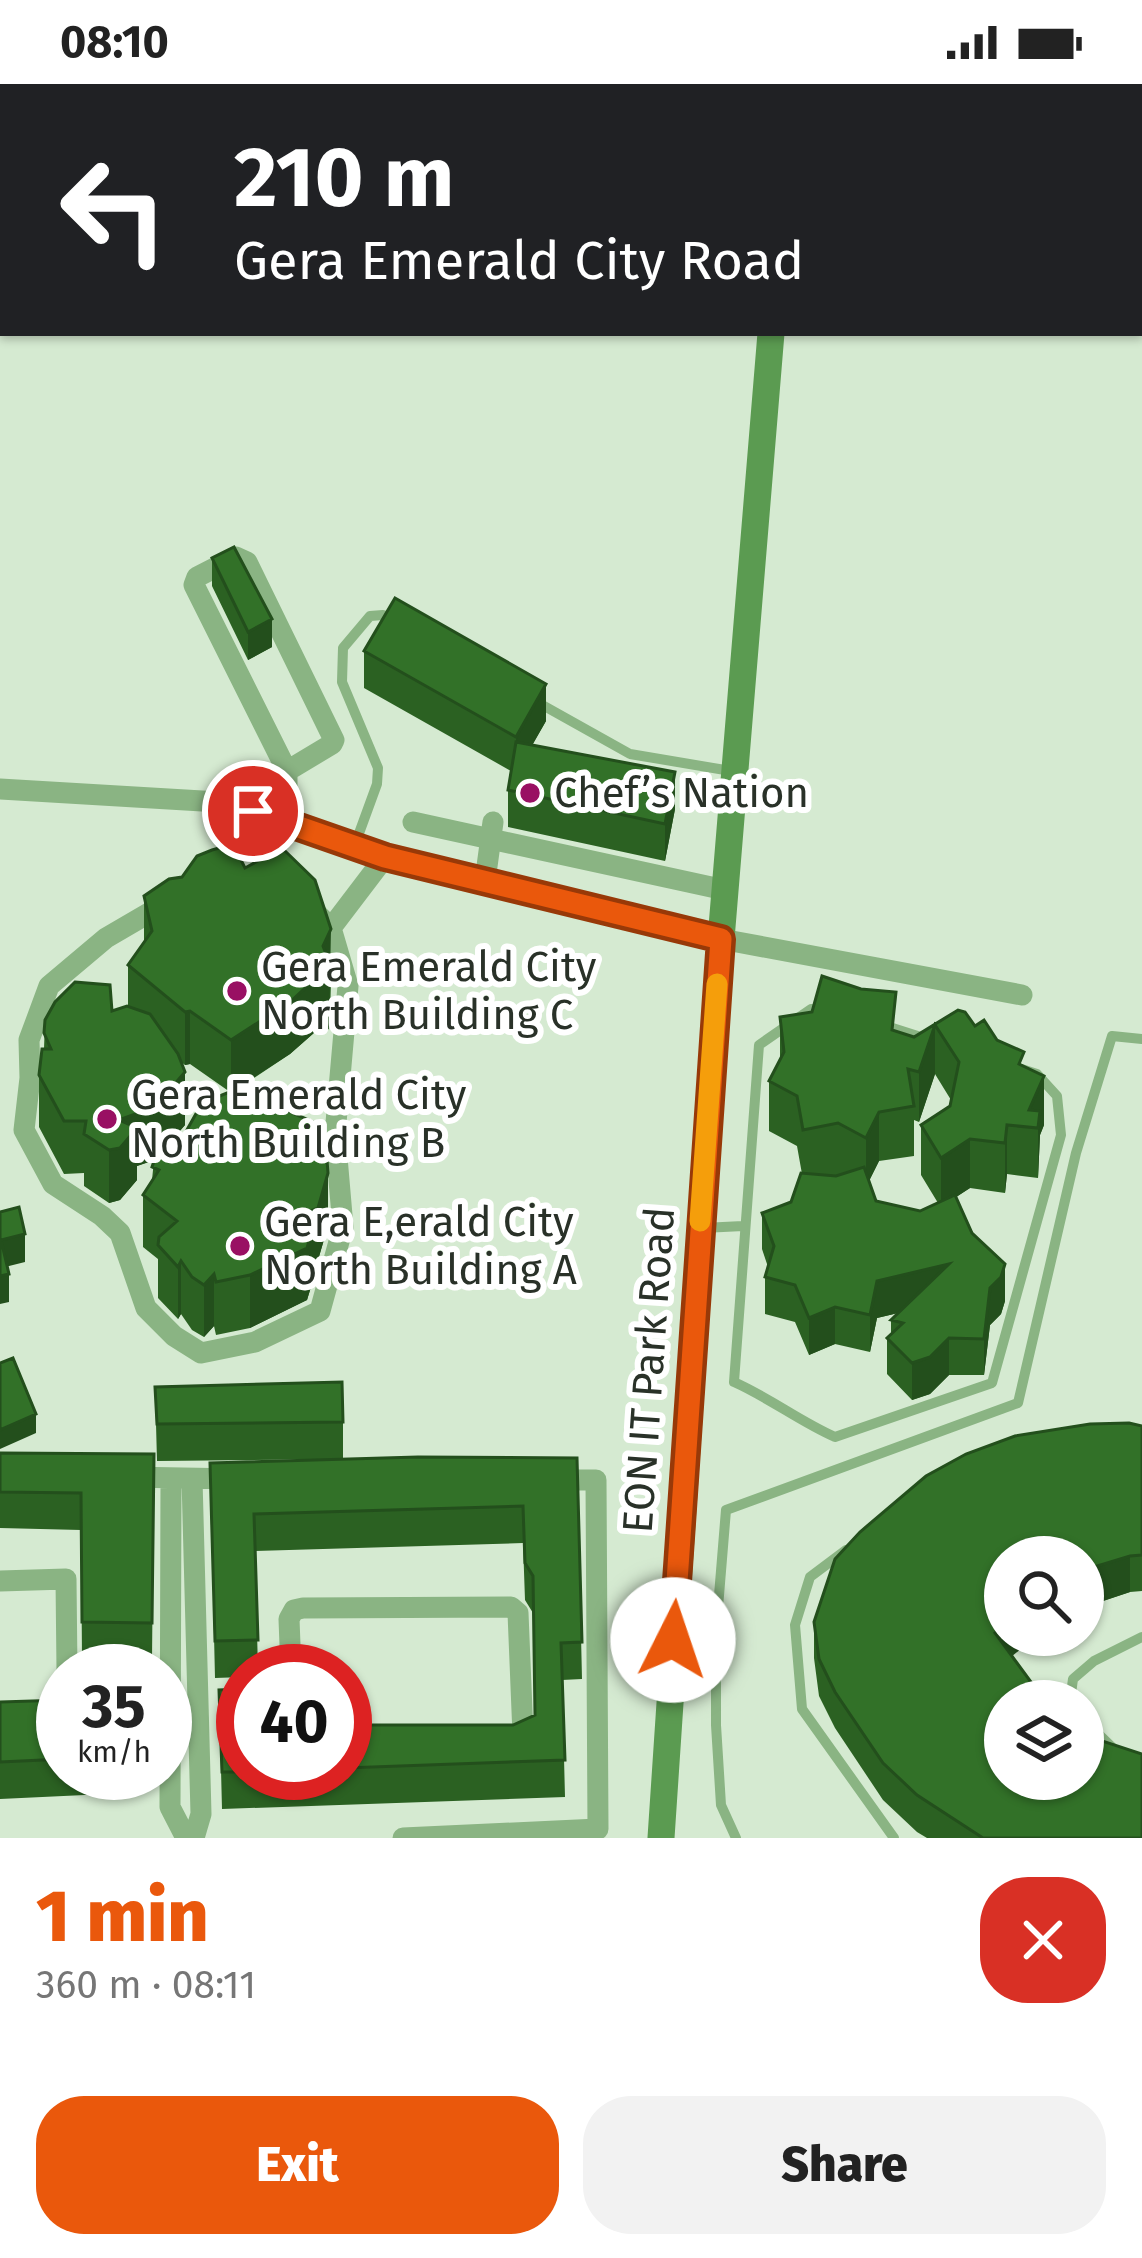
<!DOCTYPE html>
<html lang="en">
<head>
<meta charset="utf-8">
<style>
	:root { --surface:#fff; --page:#f2f2f2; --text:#222; --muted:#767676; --accent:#ea580c }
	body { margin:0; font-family:"Fira Sans",sans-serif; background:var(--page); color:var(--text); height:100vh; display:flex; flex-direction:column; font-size:45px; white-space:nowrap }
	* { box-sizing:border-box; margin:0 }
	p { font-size:39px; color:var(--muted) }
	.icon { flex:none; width:66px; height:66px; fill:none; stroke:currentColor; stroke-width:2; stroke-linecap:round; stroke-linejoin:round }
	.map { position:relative; height:1754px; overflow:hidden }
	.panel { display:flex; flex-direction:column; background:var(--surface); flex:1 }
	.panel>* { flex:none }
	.hud { position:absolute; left:0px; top:0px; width:1143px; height:252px; box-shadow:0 3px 9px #0004; background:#202124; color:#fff; overflow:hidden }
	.fabs { position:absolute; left:984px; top:1452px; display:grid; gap:24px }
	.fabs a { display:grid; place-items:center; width:120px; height:120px; border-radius:50%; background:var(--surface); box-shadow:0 3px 9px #0004; font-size:60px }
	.speed { position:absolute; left:36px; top:1560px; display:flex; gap:24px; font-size:60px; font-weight:700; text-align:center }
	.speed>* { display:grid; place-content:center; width:156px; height:156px; border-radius:50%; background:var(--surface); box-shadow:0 3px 9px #0004; line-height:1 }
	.speed small { font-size:30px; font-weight:400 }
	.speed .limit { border:18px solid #d22; background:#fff; color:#111 }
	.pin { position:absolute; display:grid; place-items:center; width:102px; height:102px; color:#fff; margin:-51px; border:6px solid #fff; border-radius:50%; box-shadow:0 3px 12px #0007 }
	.me { position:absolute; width:132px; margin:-66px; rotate:4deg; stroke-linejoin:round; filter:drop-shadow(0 0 9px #0008) }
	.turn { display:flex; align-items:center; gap:42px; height:252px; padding:0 36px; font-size:54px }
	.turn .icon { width:156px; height:156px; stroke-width:2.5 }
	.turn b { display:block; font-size:84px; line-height:102px }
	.round { display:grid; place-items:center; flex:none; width:126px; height:126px; border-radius:48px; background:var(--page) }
	.summary { display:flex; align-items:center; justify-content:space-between; height:204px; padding:0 36px }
	h1 { font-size:72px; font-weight:800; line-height:90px; color:var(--accent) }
	.action { display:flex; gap:24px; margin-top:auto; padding:24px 36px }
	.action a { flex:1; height:138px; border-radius:48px; background:var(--accent); color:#fff; font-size:48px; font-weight:800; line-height:138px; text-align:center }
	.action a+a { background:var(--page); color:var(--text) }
	.status { display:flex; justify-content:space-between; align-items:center; height:84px; padding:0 60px; background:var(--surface); direction:ltr }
	.status svg { height:33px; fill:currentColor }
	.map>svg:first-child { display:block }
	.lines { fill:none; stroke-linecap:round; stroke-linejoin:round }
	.lane { stroke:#8ab483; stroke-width:10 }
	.street { stroke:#8ab483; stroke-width:21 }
	.secondary { stroke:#5b9b51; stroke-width:27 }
	.wall { fill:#2b6122; fill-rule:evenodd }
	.shaded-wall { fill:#234f1c }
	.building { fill:#327128; stroke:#234f1c; stroke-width:3 }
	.route-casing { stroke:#983908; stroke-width:30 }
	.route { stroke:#ea580c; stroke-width:21 }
	.slow { stroke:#f59e0b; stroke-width:21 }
	.poi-dot { fill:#991063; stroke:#fff; stroke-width:4.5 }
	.labels { text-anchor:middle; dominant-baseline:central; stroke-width:12; stroke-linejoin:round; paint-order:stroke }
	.poi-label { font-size:42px; fill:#293128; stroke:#fff; text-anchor:start }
	.street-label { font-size:42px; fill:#293128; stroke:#fff }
</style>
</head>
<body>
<div class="status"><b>08:10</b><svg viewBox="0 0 49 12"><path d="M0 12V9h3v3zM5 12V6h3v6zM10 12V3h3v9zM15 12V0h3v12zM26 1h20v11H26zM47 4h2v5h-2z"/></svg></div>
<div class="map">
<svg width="1142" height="1754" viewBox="0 0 1142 1754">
	<rect width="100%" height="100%" fill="#d5ead1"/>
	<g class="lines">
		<path class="lane" d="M90,3l9,-3
			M0,35l3,-1
			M537,618l93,52 101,17
			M354,763l23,-63 1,-16 -36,-86 1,-34 27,-32 13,-1 13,7
			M811,925l69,15 157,50 20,22 4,39 -69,248 -157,54c-36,-16 -65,-39 -101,-55l25,-337z
			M703,1144l40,-2
			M846,1466l-36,27 -15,48 7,84 92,129
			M1070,1617l3,-22 21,-18 48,-24
			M1083,1635l31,30
			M736,1754l-15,-33 -5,-80v-93l10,-122 292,-107 58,-250 36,-117 30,3"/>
		<path class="street" d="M287,687l-93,-186 3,-8 39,-20 11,5 87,178 -2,4 -45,27v49
			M0,705l219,13 68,18 98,37 336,82 301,56
			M413,738l312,68
			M485,797l8,-59
			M166,819l-60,35 -57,48 -20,54 1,38 -6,52 29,54 49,32 18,17 26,75 28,28 27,17 54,-11 65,-31 23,-84 -8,-93 13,-148 -17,-58
			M310,823l21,21 54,-71
			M127,1393l112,2
			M171,1394l-1,329 16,31
			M192,1395l9,335 -7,24
			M0,1497l66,-2 1,92
			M291,1587l-2,-52 5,-9 9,-2 208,-1 7,6 5,122 -4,9
			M403,1754l195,-9 -2,-349h-43"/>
		<path class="secondary" d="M791,3v-3
			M661,1754l60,-899 50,-606"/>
	</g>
	<path class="wall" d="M212,474l60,89 -24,13 -36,-74z
		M364,567l182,70 -14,24 143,64 -10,52 -157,-34v-37l3,-19 -147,-83z
		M245,784l86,114 -1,34 -1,13 -14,3 -25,22 -57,38 2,8 83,53 10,73 -10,34 -4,2v15l-7,23 -57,28 -34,7 -2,-9 -10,11 -12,-7 -11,-16 -3,5 -20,-21v-39l-15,-12v-52l9,-15 2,-20 -17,6v14l-17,20 -11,3 -25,-17v-13l-20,1 -25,-47v-52l5,-26 1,-29 67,-9 16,-4v-42l16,-24v-45zM181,978l4,3 5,-1 40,28 -51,52 -8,-3 14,-16z
		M958,926l17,16 22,14 27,26 20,59 -4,10 -2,43 -31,-4 -2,19 -35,-5 -14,9 49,104 -4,13 -11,11 -6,50h-35l-19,19 -18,6 -25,-26v-36l4,-4v-14l7,-7 -21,5 -7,34 -35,-8 -26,11 -14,-33 -30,-8v-37l3,-10 -6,-18v-36l29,-11 11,-28 -5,-28 -28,-15v-50l11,-20v-44l116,14 18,6zM935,990l16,26 -1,6 -29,19v50l17,28 -18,8 -44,-10 -7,-20 10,-20 35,-5v-36l5,2z
		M155,1303l188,35v37l-186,2z
		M1142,1342v165l-12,1 -39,13 -61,35 -18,15 130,183h-215l-10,-6 -34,-32 -48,-72 -16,-32 -5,-38v-36z
		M0,1369l154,1 -2,206 -70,-1 -1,-129 -81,-2z
		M577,1374l5,221 -20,1 3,117 -343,12 -3,-119 24,-1v84h102v-48h168l22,-10 -2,-102 -8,-13 -2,-57 -268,8 3,120h-15v6l-28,1 -5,-215z
		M63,1616v73h85v19l-148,7v-97z"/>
	<path class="shaded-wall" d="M272,535v28l-24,13v-28z
		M546,600v37l-30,53v-37z
		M675,688v37l-10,52v-37z
		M331,845l-2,100 -14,3 -25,22 -59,38v-52l92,-94z
		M190,927v53l-5,1v-53z
		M935,941v49l-16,48v-50z
		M185,988v53l-30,35 -18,6v14l-17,20 -11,3v-53l10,-30z
		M1044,992v49l-4,10 -2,43v-50l-9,-18z
		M879,1028v49l-13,26v-49z
		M1007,1041v49l-2,19v-50z
		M970,1055v49l-29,19v-49z
		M328,1089v53l-10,34 -4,2v15l-7,23 -57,28v-53l48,-59z
		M25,1150v28l-24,6v-28z
		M181,1177v53l-3,5v-52z
		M949,1180v37l-72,17 -7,34v-37l7,-34z
		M1005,1180v37l-4,13 -11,11 -6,50v-36l6,-51z
		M9,1190v28l-9,2v-28z
		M214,1190v52l-10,11v-52z
		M835,1223v37l-26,11v-37z
		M949,1254v37l-19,19 -18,6v-37z
		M36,1330v19l-36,16v-19z
		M1130,1472v36l-39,13 -8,4v-36l8,-5z
		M1005,1540v11h33l-43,35v-37z"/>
	<path class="building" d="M234,463l38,72 -24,13 -36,-74z
		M395,514l151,86 -30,53 -152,-86z
		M516,658l159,30 -10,52 -157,-34z
		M233,760l12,24 37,-20 33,32 16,49 -8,17 7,18 -1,12 -14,3 -25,23 -59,38 -41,-29 -5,1 -57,-47 24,-34 -8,-35 25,-17 13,-2 15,-21 15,-6z
		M822,892l39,13 35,3 -4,38 22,7 44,-27 7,2 10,14 9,-6 13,20 27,12 -5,12 25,12 -15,34 11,1 -2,17 -31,-3 -2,18 -35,-4 -29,19 -20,-33 29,-19 9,-44 -24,-37 -16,47 -11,-3 6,37 -35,6 -13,26 -28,-15 -35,7 -6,-34 -28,-15 15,-29 -4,-35 32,-5z
		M75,898l35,3 2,26 15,-5 23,8 28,40 7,18 -30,35 -36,13 18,8 -17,20 -11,2 -25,-16 2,-13h-22l-25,-46 3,-26h9l-7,-16 1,-13 10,-18z
		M232,1007l3,9 16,-7 23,20 7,-5 37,16v29l9,7 1,13 -10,35 -20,8 16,9 -7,23 -57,27 -34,7 -2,-8 -10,11 -12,-8 -11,-16 -3,6 -20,-22 1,-8 18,-16 -34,-26 16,-25 -7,-3 10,-29 17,6 23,-41z
		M864,1083l12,34 44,10 35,-16 17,38 33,31 -4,13 -11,11 -6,51 -35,-1 -19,19 -18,6 -25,-25 16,-15 -12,-3 58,-56 -72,17 -7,34 -35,-8 -26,11 -14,-33 -30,-8 9,-31 -12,-33 29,-11 10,-29 35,3z
		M19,1123l6,27 -24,6 8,34 -9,2v-64z
		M13,1274l23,56 -36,16v-67z
		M342,1298l1,40 -186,2 -2,-37z
		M1129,1339l13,3v129l-12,1 -39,12 -8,5v-16h-78v67l-10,9 44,60 9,8h-43v78h78v-50l19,12 40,13v84h-159l-66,-43 -34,-32 -48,-71 -16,-33 -5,-37 21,-63 25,-27 66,-56 40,-22 49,-18 75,-12z
		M0,1369l154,1 -2,169 -70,-1 -1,-129 -81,-1z
		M418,1373l159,1 5,184 -21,1 4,117 -220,8v-43h168l22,-10 -2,-139 -8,-13 -2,-57 -269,8 4,126 -43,1 -5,-178z
		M144,1569l1,18h-58l-1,-15z
		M243,1605v83h-21l-3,-82z
		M63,1616v59l-63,3v-60z"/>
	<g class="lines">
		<g class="route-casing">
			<path id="route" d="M253,727l132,46 336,82 -48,701"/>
		</g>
		<use href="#route" class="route"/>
		<path class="slow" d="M700,1137l17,-237"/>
	</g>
	<g class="poi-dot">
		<circle cx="530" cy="709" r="12"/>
		<circle cx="237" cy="907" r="12"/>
		<circle cx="107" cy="1035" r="12"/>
		<circle cx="240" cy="1162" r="12"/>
	</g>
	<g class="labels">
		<g class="poi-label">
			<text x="554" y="709">Chef’s Nation</text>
			<text x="261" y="883">Gera Emerald City<tspan x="261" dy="48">North Building C</tspan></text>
			<text x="131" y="1011">Gera Emerald City<tspan x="131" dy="48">North Building B</tspan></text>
			<text x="264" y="1138">Gera E,erald City<tspan x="264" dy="48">North Building A</tspan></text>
		</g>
		<g class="street-label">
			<text transform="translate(649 1286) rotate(-86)">EON IT Park Road</text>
		</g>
	</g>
</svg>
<div class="fabs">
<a><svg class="icon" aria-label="search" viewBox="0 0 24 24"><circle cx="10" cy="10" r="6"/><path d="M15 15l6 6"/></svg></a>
<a><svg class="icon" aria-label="layers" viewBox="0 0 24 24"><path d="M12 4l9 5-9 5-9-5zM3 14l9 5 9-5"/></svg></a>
</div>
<div class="speed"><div>35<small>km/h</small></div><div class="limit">40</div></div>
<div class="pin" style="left:253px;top:727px;background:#d93025"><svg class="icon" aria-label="arrive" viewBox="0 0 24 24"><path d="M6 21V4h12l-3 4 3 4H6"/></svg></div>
<svg class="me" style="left:673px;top:1556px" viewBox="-20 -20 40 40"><circle r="19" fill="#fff"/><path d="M0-13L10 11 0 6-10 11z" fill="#ea580c"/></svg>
<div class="hud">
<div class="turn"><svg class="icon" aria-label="left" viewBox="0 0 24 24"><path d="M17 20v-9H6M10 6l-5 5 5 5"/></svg><div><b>210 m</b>Gera Emerald City Road</div></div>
</div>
</div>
<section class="panel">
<div class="summary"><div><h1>1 min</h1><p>360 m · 08:11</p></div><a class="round" style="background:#d93025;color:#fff"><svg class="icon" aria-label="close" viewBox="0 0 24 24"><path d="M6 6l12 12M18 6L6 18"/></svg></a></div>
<div class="action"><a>Exit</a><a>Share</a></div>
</section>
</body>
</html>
